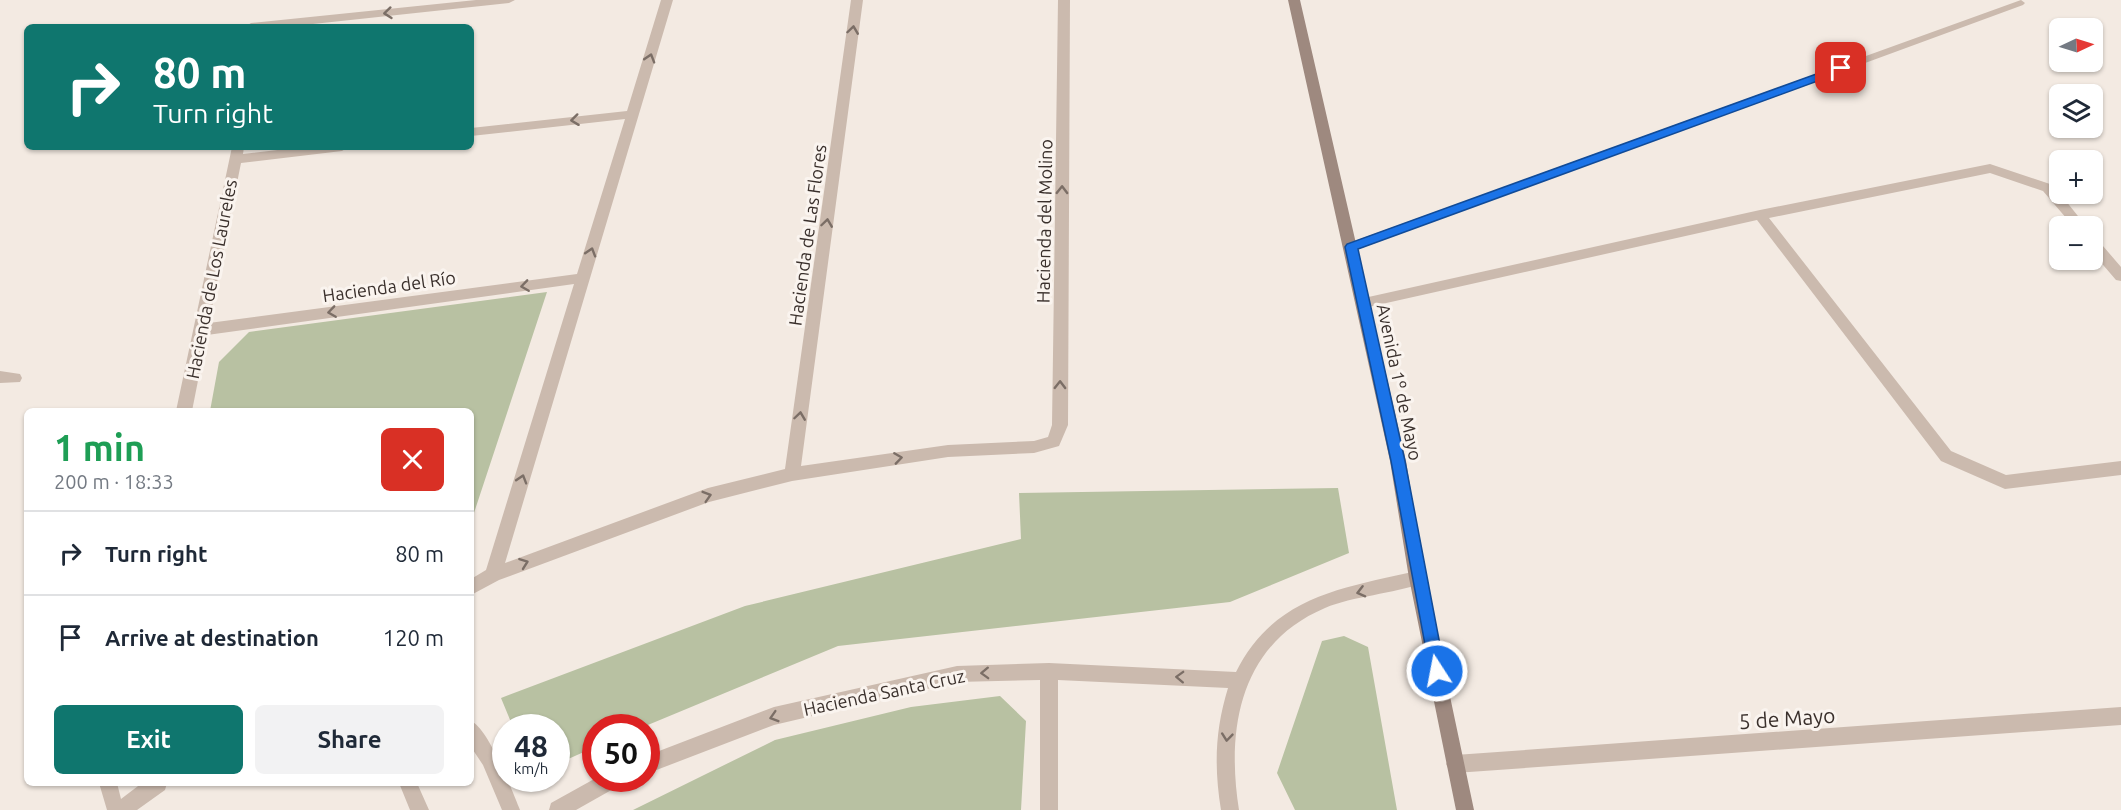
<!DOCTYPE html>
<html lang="en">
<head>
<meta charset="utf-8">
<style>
	:root { --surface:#fff; --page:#f2f2f3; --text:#1f2937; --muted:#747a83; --line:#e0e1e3; --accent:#0f766e }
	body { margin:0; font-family:Ubuntu,sans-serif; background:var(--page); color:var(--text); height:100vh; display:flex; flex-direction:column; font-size:22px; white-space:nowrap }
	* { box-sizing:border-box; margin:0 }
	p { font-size:20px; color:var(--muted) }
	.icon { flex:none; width:33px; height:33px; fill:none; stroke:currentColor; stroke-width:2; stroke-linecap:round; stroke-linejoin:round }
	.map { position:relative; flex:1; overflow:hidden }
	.side { position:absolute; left:24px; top:408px; width:450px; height:378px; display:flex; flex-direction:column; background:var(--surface); border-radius:9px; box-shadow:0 2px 4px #0004 }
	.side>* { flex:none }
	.guide { position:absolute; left:24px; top:24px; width:450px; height:126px; border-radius:9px; box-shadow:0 2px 4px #0004; background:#0f766e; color:#fff; overflow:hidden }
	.needle { width:39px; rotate:86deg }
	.buttons { position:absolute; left:2049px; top:18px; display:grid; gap:12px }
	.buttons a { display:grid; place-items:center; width:54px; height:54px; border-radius:9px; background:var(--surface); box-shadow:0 2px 4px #0004; font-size:30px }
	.speed { position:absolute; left:492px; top:714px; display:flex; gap:12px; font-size:30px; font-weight:700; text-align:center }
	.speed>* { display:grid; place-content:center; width:78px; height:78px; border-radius:50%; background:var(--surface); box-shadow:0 2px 4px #0004; line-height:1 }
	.speed small { font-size:15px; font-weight:400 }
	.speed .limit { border:9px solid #d22; background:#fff; color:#111 }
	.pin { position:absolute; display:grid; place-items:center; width:51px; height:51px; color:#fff; margin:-26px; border-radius:12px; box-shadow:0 3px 9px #0006 }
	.me { position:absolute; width:66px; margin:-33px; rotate:349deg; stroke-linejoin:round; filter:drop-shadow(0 0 4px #0008) }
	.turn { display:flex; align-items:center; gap:21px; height:126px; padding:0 30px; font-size:27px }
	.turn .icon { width:78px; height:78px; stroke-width:2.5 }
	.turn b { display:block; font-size:42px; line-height:51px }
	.round { display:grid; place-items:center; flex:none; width:63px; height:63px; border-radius:9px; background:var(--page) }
	.overview { display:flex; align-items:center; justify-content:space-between; height:102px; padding:0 30px }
	h1 { font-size:36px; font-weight:700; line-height:45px; color:#1e9e55 }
	.button { display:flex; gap:12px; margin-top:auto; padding:12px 30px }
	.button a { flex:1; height:69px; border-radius:9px; background:var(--accent); color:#fff; font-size:24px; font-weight:700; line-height:69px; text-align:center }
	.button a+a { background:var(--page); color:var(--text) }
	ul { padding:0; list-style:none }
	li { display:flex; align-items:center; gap:18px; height:84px; padding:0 30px; border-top:2px solid var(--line) }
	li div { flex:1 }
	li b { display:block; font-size:22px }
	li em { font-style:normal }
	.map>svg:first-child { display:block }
	.green { fill:#b8c1a2 }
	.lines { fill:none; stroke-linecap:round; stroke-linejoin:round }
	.service { fill:#cbbaae; fill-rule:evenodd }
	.minor { fill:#cbbaae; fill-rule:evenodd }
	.secondary { fill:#9e897f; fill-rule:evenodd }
	.oneway { stroke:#7b6e66 }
	.route { fill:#1a73e8; stroke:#114b97; stroke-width:1.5 }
	.labels { text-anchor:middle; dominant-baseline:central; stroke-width:6; stroke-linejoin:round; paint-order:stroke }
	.street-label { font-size:18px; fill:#3a302c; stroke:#faf4ef }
	.near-street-label { font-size:21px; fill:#3a302c; stroke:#faf4ef }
</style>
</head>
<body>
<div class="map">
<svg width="2121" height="810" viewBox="0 0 2121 810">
	<rect width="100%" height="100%" fill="#f3eae2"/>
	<path class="green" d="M547,292l-76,230v-111h-261l9,-49 30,-30z
		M1338,488l11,65 -119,49 -392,44 -195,81 -47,1 -1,19 -38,17 -1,-36 -43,-1 -12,-29 244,-92 276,-67 -2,-46z
		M1344,636l24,11 29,163h-102l-18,-37 45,-132z
		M1000,696l26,25 -5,89h-388l142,-70 136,-33z"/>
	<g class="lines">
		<path class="service" d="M2021,0l4,3 -2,2 -667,245h-10l-2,-3 2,-3z
			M1990,164l63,21 33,41h-13l-30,-35 -53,-18 -221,45 182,233 55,24 115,-14v14l-116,14 -64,-28 -184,-241 -393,88 -7,-5 7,-5 396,-88z
			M2092,237l5,2 24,28v14l-5,-1 -24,-28z"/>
		<path class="minor" d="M476,0h39l-6,3 -224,24h-40l6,-4z
			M661,0h12l-168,563 203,-75 77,-19 66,-469h12l-62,466 147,-21 86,-4 14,-4 4,-12 6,-425h12l-2,425 -9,21 -25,7 -86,4 -156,24 -83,21 -210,78 -28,15v-16l15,-9 88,-286 -367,51 -15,76h-16l56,-264h12l-1,7 60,-7h45l-6,4 -101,12 -32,160 368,-49 48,-155 -154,17v-8l156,-17z
			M0,371l20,3 2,4 -2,4 -20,1z
			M1417,571l6,2 2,5 -2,5c-30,11 -70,13 -98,25 -85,36 -99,120 -86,202h-18c-7,-43 -6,-80 7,-122l-170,-8v130h-18v-130l-83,2 -183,43 -128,49v-18l128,-49 183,-41 92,-3 187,9c38,-76 106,-84 181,-101z
			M2121,707v18l-666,48 -6,-3 -3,-6 3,-6 6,-3z
			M471,721c18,8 41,70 49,89h-18l-19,-45 -12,-18z
			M596,778h28l-2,6 -46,26h-27l2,-7z
			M99,783h18l4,16 21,-16h25l-2,7 -28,20h-30z
			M399,783h18l12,27h-19z"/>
		<path class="secondary" d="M1288,0h12l106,461 19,117 49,232h-18l-47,-232 -19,-117z"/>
	</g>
	<defs><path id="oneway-chevron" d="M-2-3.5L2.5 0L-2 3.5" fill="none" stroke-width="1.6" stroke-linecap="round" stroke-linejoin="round" transform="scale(1.5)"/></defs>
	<g class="oneway">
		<use href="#oneway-chevron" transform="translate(388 13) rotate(174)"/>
		<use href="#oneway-chevron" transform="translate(853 30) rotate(-82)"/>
		<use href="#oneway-chevron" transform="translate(650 58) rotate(-73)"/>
		<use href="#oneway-chevron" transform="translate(575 120) rotate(173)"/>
		<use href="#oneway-chevron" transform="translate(1062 190) rotate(-89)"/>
		<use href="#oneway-chevron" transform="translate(827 223) rotate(-82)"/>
		<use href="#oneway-chevron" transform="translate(591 252) rotate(-73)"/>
		<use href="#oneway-chevron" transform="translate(525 286) rotate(172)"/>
		<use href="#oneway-chevron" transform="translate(332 312) rotate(172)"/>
		<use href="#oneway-chevron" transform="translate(1060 385) rotate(-89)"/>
		<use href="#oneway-chevron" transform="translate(800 416) rotate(-82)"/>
		<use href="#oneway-chevron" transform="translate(898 458) rotate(-8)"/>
		<use href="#oneway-chevron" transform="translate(522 479) rotate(-73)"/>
		<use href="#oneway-chevron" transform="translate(707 496) rotate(-17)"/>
		<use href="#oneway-chevron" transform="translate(524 563) rotate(-20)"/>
		<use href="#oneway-chevron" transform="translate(1361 592) rotate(166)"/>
		<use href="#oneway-chevron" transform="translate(985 673) rotate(178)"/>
		<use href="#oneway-chevron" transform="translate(1180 677) rotate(-178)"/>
		<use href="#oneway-chevron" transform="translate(774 717) rotate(163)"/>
		<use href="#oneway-chevron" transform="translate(1227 737) rotate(96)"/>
	</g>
	<path class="route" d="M1841,65l5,3 -1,3 -487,178 47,212 40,210 -3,6 -5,2 -6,-2 -40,-216 -46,-214 2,-3z"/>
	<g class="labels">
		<g class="street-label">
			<text transform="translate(1044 221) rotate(-89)">Hacienda del Molino</text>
			<text transform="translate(807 235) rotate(-82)">Hacienda de Las Flores</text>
			<text transform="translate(211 279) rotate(-79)">Hacienda de Los Laureles</text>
			<text transform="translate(389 286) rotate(-8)">Hacienda del Río</text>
			<text transform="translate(1400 382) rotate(78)">Avenida 1º de Mayo</text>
			<text transform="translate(884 692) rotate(-12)">Hacienda Santa Cruz</text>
		</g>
		<g class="near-street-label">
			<text transform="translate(1787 718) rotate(-4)">5 de Mayo</text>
		</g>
	</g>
</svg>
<div class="buttons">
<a><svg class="needle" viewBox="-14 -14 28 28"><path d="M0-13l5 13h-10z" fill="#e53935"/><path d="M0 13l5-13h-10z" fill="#747a83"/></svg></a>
<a><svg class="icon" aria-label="layers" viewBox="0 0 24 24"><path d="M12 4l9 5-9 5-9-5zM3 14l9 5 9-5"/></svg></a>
<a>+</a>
<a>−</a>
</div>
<div class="speed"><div>48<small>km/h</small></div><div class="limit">50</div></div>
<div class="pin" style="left:1841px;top:68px;background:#d93025"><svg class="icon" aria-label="arrive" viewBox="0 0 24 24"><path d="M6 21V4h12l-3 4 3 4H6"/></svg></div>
<svg class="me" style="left:1437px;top:671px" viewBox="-20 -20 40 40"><circle r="17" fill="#1a73e8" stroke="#fff" stroke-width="3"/><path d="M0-11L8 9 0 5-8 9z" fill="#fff"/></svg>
<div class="guide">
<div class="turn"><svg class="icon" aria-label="right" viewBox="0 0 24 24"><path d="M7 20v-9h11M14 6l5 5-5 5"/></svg><div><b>80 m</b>Turn right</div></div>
</div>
<section class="side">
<div class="overview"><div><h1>1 min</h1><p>200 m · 18:33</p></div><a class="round" style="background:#d93025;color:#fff"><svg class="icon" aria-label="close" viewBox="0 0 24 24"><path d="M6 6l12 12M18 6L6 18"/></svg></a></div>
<ul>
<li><svg class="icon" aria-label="right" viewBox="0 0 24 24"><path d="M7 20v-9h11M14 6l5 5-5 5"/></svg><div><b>Turn right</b></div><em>80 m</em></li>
<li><svg class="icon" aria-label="arrive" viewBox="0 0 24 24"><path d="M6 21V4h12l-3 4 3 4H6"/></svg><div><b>Arrive at destination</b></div><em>120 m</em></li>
</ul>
<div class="button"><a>Exit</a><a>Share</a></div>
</section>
</div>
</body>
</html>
